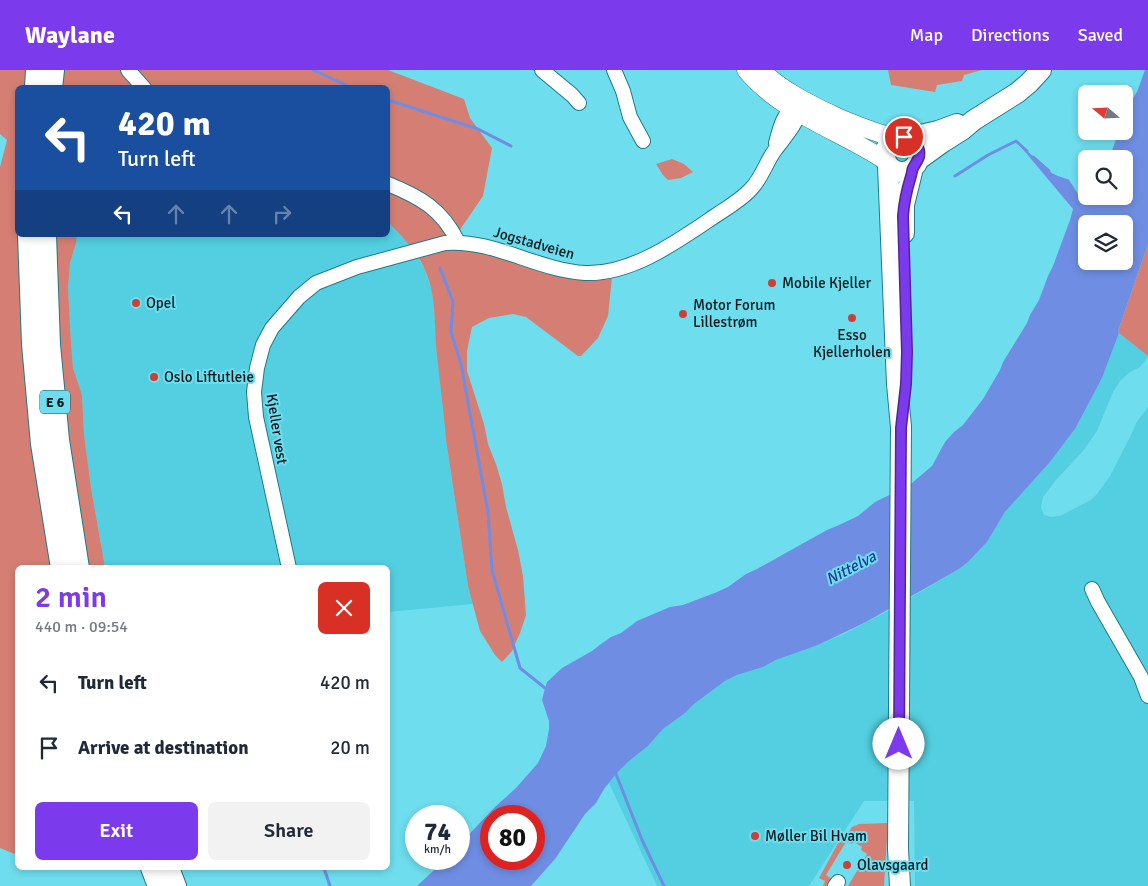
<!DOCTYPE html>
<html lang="en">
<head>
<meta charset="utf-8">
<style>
	:root { --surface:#fff; --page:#f2f2f3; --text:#1f2937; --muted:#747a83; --accent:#7c3aed }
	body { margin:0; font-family:Signika,sans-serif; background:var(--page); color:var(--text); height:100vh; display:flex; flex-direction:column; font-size:19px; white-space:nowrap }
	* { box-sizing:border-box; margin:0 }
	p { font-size:16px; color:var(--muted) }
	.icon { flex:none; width:28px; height:28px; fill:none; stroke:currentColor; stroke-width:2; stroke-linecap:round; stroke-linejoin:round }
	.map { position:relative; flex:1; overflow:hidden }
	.side { position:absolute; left:15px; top:495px; width:375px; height:305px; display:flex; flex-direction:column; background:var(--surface); border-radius:8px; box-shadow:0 2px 8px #0003 }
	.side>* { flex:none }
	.banner { position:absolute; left:15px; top:15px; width:375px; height:152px; border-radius:8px; box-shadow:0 2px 8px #0003; background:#1a4fa0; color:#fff; overflow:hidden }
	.needle { width:32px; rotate:289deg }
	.fabs { position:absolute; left:1078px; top:15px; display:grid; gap:10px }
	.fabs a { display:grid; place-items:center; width:55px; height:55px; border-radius:8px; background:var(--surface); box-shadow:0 2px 8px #0003; font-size:25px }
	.speed { position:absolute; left:405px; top:735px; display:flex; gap:10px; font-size:25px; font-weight:700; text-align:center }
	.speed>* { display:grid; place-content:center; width:65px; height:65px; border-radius:50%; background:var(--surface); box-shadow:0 2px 8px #0003; line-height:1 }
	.speed small { font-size:12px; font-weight:400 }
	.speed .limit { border:8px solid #d22; background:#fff; color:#111 }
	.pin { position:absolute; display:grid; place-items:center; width:42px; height:42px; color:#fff; margin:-21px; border:2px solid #fff; border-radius:50%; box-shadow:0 1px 5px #0007 }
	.me { position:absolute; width:55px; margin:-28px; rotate:0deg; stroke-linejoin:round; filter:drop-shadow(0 0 4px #0008) }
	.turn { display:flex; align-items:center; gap:18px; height:105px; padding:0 20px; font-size:22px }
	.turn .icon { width:65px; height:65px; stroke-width:2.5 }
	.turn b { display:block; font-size:35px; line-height:42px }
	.lanes { display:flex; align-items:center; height:48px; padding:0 20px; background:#0003; justify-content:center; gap:25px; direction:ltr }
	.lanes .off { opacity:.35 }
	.round { display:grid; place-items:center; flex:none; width:52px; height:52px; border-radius:8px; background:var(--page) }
	.head { display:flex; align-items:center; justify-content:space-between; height:85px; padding:0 20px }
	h1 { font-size:30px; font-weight:600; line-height:38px; color:var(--accent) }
	.cta { display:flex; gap:10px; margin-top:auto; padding:10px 20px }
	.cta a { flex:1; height:58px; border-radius:8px; background:var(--accent); color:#fff; font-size:20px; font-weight:600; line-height:58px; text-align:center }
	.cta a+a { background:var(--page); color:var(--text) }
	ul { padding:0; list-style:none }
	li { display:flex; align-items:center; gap:15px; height:65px; padding:0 20px }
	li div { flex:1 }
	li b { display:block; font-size:19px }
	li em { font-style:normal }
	header { display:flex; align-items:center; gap:30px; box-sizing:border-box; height:70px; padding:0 25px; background:var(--accent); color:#fff }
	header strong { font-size:24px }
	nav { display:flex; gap:28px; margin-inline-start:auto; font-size:18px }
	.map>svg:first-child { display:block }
	.built { fill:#53cfe1 }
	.green { fill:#d57f74 }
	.water { fill:#6f8ee3; fill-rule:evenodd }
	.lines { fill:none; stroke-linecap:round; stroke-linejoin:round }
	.stream { stroke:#6f8ee3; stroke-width:3 }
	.minor-casing { stroke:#1f7b87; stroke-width:16 }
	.major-casing { stroke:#1f7b87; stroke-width:19 }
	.highway-casing { stroke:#1f7b87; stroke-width:22 }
	.minor { stroke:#fff; stroke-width:14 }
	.major { stroke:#fff; stroke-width:18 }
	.highway { stroke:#fff; stroke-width:20 }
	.route-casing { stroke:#51269a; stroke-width:12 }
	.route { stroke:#7c3aed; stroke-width:9 }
	.poi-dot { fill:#ce4037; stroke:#6edeee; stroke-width:2 }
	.labels { text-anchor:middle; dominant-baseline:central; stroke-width:4; stroke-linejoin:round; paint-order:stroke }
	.shield { fill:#6edeee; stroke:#22535a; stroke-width:1 }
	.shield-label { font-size:14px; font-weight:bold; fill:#01171b }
	.street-label { font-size:15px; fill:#01171b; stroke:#6edeee }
	.poi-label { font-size:15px; fill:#01171b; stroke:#6edeee; text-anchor:start }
	.water-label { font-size:16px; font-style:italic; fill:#22399c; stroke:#6edeee }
</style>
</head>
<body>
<header>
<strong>Waylane</strong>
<nav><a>Map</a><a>Directions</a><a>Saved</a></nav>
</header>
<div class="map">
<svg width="1148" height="816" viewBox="0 0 1148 816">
	<rect width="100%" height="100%" fill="#6edeee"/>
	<path class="built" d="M388,152l15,15 12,15 10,18 7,21 13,127 1,22 22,146 5,18 -85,8v-44l-283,-1 -14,-79 -7,-54 -2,-39 -9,-27 -2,-26 -3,-54 2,-25 6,-20 1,-8h311z
		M1119,263l29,23 -2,4 -6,7 -10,5 -9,8 -8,12 -16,39 -14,20 -27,29 -13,17 -2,10 3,8 7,2 9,-1 31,-16 6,-6 13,-18 23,-45 3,-8 12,-16v479h-233l-1,-85h-50l-55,85h-152l-48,-103 7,-9 12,-12 20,-16 15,-17 22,-16 9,-9 31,-23 12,-6 26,-8 13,-7 42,-15 26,-11 44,-23 71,-42 9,-7 19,-20 18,-30 45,-50 25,-33 27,-51z"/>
	<path class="green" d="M0,0h388l76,29 6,19 22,30 -9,48 -30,44 70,21 31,15 58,1 -4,39 -10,22 -17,18h-3l-52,-39 -13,-3 -24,4 -17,9 -5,24v20l17,53 4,20 8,20 6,20 4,23 12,43 5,26 3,39 -6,18 -8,18 -10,11 -7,-7 -15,-24 -12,-45 -22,-146c-2,-28 -6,-56 -9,-84 -3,-28 0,-59 -12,-86 -8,-19 -23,-34 -37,-48v-134h-370v147h59l-1,8 -6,20 -2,25 3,54 2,26 9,27 2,39 7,54 14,79 -87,1 -1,287 -17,-7v-681l7,-27 -7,-6z
		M888,0h94l-18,5 -2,6 -25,4 -2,7 -44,-7z
		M672,89l12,5 9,8 -12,6 -13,2 -5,-5 -7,-11z
		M1148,174v112l-29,-23 -1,-2z
		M888,753l-4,63h-36l19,-32 -6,-4 1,-3 -8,-5 -2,2 -6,-2 -20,33 6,4 -4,7h-5l2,-5 -6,-3 23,-42 3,2 7,-11 7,-3z"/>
	<path class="water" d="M1145,0h3v174l-30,87 1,2 -17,45 -27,51 -25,33 -45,50 -18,30 -19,20 -9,7 -93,53 -48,23 -42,15 -13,7 -26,8 -12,6 -31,23 -9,9 -22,16 -15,17 -20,16 -12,12 -12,15 -8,14 -11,11 -30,45 -24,27h-114l29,-27h13v-14l36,-38 21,-19 22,-25 8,-17 3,-17v-8l-7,-21 2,-8 3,-10 15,-14 30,-17 9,-7 10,-7 10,-4 16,-12 33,-14 13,-2 34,-13 11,-5 18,-13 11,-5 70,-39 12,-5 19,-9 17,-14 10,-5 21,-9 26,-22 13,-24 9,-10 9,-7 20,-26 17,-29 3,-8 24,-39 3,-8 9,-15 9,-24 5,-10 17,-46 3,-11 -57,-68 40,36 12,4 11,17 5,5 4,1 8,-8h28v-37h-15l10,-28h5v-11l4,-7 5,-15 4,-6zM1086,154h38v37h-38zM491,746h43v43h-43z"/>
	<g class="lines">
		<path class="stream" d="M313,0l39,18
			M388,30l90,29 33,17
			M1033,87l16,14
			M1053,105l3,2 12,4 12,19
			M955,106l33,-21 28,-14 11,10
			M440,198l13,34 -2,30 10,32 27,148 4,58 28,98 25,20
			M614,703l2,1 26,66 22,46
			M324,798l6,18"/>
		<g class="minor-casing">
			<path id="minor" d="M128,0l16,18
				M542,0l30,25 7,8
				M614,0l9,21 7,26 13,24
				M776,73c4,-16 8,-32 23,-41
				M388,114c32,13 54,25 70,58
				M289,498l-33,-151 -2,-25 3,-24 6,-23 9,-17 27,-31 17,-14 41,-16 88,-24c49,-4 91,27 140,30 46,2 93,-32 130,-57 12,-8 26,-16 36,-27 11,-11 15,-27 24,-39 10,-13 23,-28 27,-45
				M1092,519l6,13 43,75 7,19
				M835,816l3,-4"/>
		</g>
		<g class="major-casing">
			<path id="major" d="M746,0c37,44 93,60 140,91
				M761,0c21,21 49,34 76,47 19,8 38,16 59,21"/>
		</g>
		<g class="highway-casing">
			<path id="highway" d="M35,18l1,-18
				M52,18l2,-18
				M885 85a17 17 0 1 1 34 0a17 17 0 1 1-34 0Z
				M908,68l30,-7 19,-7
				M918,90l25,-18 19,-12 12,-10 43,-27 12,-10 12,-13
				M888,96l9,218 4,43 -3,422 2,37
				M904,163v-28l9,-37
				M28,165l4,109 9,100 20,124
				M46,165l4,110 9,95 20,128
				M151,798l7,18
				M169,798l7,18"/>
		</g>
		<use href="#minor" class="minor"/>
		<use href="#major" class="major"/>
		<use href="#highway" class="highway"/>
	</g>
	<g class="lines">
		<g class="route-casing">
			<path id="route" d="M899,674l2,-316 5,-44 1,-32 -4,-136c1,-14 4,-27 8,-40 1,-3 1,-6 2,-8 3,-6 8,-10 6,-18 -2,-7 -9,-11 -15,-13"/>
		</g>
		<use href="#route" class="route"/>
	</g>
	<g class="poi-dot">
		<circle cx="772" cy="213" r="5"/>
		<circle cx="136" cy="233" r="5"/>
		<circle cx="683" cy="244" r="5"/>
		<circle cx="852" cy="248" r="5"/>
		<circle cx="154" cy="307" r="5"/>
		<circle cx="755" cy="766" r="5"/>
		<circle cx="847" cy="795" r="5"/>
	</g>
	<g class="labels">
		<rect class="shield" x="40" y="320.5" width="30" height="23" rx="4"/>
		<g class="shield-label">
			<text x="55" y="332">E 6</text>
		</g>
		<g class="street-label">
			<text transform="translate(534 173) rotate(16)">Jogstadveien</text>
			<text transform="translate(277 359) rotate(81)">Kjeller vest</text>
		</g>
		<g class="poi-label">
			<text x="782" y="213">Mobile Kjeller</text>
			<text x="146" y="233">Opel</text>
			<text x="693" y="235">Motor Forum<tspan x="693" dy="17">Lillestrøm</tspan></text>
			<text x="852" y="265" text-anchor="middle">Esso<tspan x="852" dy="17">Kjellerholen</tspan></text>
			<text x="164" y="307">Oslo Liftutleie</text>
			<text x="765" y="766">Møller Bil Hvam</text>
			<text x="857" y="795">Olavsgaard</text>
		</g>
		<g class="water-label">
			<text transform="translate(851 498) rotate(-28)">Nittelva</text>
		</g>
	</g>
</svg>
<div class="fabs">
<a><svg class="needle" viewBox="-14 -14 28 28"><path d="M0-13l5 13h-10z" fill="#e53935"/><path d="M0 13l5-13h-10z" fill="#747a83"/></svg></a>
<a><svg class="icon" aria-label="search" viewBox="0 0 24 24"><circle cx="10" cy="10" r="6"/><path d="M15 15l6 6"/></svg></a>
<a><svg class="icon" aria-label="layers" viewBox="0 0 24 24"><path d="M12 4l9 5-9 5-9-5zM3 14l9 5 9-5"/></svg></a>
</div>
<div class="speed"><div>74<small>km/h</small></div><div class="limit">80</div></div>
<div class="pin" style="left:904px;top:67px;background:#d93025"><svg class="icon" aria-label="arrive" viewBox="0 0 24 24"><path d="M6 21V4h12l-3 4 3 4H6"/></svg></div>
<svg class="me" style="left:899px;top:674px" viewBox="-20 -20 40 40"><circle r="19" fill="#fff"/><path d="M0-13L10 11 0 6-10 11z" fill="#7c3aed"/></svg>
<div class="banner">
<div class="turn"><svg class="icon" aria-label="left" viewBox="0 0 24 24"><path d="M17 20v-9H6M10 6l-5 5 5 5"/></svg><div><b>420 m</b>Turn left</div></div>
<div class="lanes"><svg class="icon" aria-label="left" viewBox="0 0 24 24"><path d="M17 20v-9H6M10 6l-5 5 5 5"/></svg><svg class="icon off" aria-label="ahead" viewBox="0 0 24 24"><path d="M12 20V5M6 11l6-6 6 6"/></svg><svg class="icon off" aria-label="ahead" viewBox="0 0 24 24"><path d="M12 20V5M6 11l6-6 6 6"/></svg><svg class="icon off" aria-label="right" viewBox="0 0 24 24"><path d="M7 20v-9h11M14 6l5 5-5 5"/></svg></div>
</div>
<section class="side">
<div class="head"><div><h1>2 min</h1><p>440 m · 09:54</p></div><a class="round" style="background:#d93025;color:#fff"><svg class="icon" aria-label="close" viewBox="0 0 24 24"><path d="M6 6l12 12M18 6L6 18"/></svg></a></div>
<ul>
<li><svg class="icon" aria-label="left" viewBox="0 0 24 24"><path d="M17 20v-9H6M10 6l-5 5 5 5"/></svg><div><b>Turn left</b></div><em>420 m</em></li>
<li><svg class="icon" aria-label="arrive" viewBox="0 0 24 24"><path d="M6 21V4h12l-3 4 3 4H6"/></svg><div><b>Arrive at destination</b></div><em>20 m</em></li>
</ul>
<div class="cta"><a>Exit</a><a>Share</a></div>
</section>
</div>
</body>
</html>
